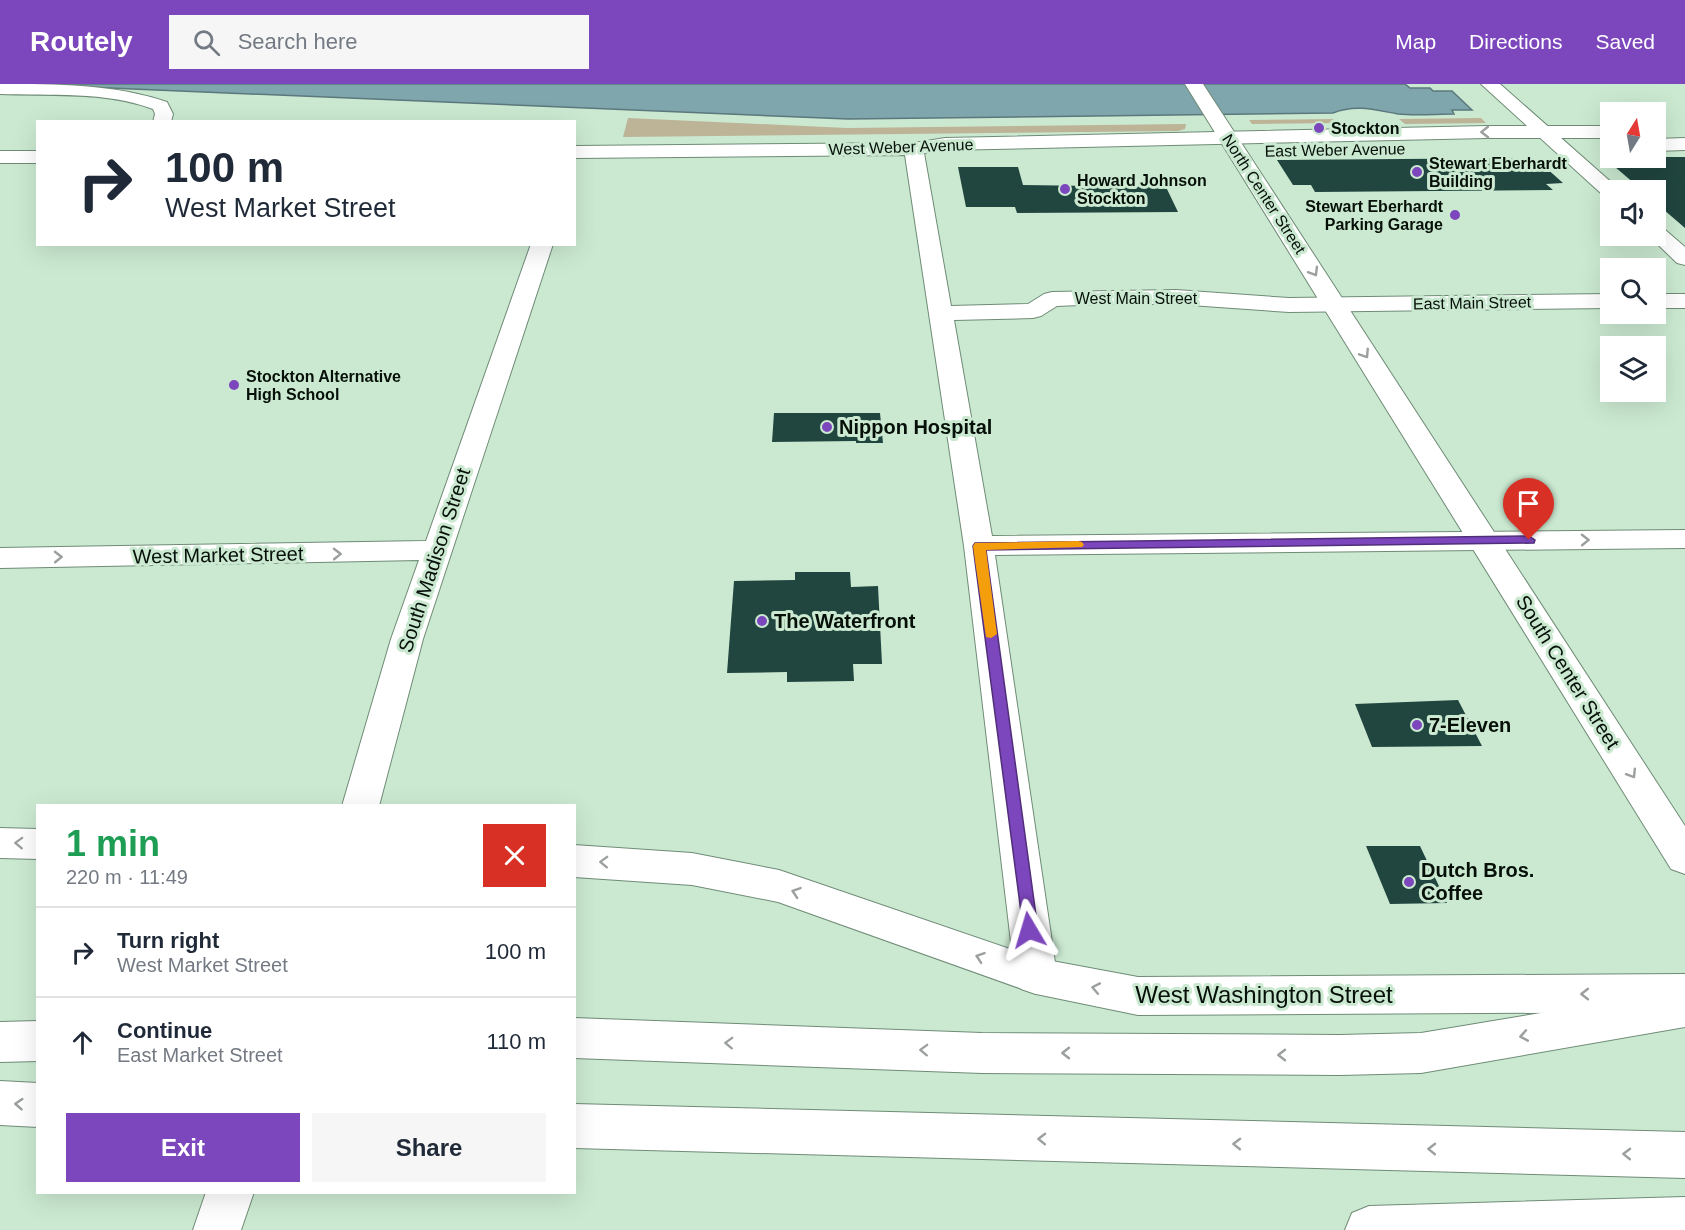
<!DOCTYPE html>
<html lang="en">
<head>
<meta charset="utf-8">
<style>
	:root { --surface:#fff; --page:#f6f6f7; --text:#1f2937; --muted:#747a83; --line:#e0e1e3; --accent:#7c46bc }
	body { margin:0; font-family:Arial,sans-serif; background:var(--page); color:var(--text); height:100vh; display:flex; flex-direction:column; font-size:22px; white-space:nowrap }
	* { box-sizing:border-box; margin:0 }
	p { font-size:20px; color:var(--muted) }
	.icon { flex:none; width:33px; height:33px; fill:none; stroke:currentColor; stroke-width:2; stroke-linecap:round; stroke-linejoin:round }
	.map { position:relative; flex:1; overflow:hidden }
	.side { position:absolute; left:36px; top:720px; width:540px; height:390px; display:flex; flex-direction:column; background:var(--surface); border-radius:0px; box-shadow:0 6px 24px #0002 }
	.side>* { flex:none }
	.top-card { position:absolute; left:36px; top:36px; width:540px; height:126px; border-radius:0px; box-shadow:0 6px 24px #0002; background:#fff; color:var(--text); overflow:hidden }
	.needle { width:39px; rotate:11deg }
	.fabs { position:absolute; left:1600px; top:18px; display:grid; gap:12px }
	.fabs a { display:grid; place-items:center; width:66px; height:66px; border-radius:0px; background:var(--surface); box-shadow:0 6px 24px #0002; font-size:30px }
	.pin { position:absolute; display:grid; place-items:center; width:51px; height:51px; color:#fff; margin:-62px -26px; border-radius:50% 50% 50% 0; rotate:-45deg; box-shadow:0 0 6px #0007 }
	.pin .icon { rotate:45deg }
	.me { position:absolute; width:66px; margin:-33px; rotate:353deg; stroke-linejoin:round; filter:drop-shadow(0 0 4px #0008) }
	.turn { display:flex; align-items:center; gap:21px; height:126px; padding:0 30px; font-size:27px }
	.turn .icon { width:78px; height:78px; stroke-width:2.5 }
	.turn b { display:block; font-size:42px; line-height:51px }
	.round { display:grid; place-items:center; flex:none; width:63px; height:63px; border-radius:0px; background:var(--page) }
	.summary { display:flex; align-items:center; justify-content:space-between; height:102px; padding:0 30px }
	h1 { font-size:36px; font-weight:600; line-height:45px; color:#1e9e55 }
	.action { display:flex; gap:12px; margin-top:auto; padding:12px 30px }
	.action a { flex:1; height:69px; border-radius:0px; background:var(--accent); color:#fff; font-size:24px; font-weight:600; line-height:69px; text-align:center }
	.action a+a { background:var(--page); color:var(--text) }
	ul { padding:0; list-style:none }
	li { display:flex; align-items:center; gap:18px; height:90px; padding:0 30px; border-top:2px solid var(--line) }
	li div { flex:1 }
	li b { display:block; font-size:22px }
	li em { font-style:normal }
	header { display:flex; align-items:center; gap:36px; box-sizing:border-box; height:84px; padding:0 30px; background:var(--accent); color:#fff }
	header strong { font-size:28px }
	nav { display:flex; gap:33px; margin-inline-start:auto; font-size:21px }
	.search { width:420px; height:54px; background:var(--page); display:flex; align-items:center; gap:15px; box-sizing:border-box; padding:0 21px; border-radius:0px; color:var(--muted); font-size:22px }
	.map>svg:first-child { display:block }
	.green { fill:#bdb397 }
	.water { fill:#7fa5ad; stroke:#5b787c; stroke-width:1.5 }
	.building { fill:#21453f }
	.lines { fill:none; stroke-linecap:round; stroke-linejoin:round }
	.minor-casing { stroke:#6f8b76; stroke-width:2 }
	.major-casing { stroke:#6f8b76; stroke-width:2 }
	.highway-casing { stroke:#6f8b76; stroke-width:2 }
	.minor { fill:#fff; fill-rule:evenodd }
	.major { fill:#fff; fill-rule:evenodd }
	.highway { fill:#fff; fill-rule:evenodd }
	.oneway { stroke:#9b9f9d }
	.route { fill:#7c46bc; stroke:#512e7a; stroke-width:1.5 }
	.slow { fill:#f59e0b }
	.poi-dot { fill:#7c46bc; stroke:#cbe9d1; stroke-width:2 }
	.labels { text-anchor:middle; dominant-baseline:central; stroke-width:6; stroke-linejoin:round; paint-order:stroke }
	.far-poi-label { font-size:16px; font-weight:bold; fill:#061009; stroke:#cbe9d1; text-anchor:start }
	.far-street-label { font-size:16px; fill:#061009; stroke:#cbe9d1 }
	.poi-label { font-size:20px; font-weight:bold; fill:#061009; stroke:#cbe9d1; text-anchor:start }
	.street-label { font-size:20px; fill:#061009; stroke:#cbe9d1 }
	.near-street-label { font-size:24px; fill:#061009; stroke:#cbe9d1 }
</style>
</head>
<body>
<header>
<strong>Routely</strong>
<div class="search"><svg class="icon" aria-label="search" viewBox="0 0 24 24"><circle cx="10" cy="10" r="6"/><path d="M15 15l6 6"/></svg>Search here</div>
<nav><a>Map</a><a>Directions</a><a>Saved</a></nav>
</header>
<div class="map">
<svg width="1685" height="1146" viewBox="0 0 1685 1146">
	<rect width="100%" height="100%" fill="#cbe9d1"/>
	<path class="green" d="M628,34l219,10 339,-4 -1,5 -7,2 -555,6z
		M1481,34l5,5 -81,1 -6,-5z
		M1337,35l4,4 -89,1 -3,-4z"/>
	<path class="water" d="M15,0h1390l5,4h20l3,3h19l20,19h-20l2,4c-18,0 -38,2 -56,0 -23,-4 -42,-10 -65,-1l-485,6z"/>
	<path class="building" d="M1656,73h29v71l-29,-25v-13h-14l-34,-29h9l-4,-3z
		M1535,74l28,25 -17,1 7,6 -238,2 -4,-7h-18l-16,-25z
		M958,83h60l5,18 143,2 12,25 -161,1 -2,-6h-49z
		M774,329h106l3,30h-27v-2l-84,1z
		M795,488h55l1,15 27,-1 4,78h-29l1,17 -67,1v-10l-60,1 7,-92 61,-1z
		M1458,616l24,46 -110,1 -17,-43z
		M1366,762h54l27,57 -57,1z"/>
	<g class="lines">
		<g class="minor-casing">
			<path id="minor" d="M0,0c56,0 114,0 167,18l6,12 -2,8h-18l2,-8 -2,-5c-48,-18 -102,-13 -153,-15z
				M1487,42h124v12h-124l-542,12 -21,3 27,153 77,-2 16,-10 8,-2 124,-2 113,8 322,-4v14l-322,4 -113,-8h-73l-46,2 -16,10 -8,2 -79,2 38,216 693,-6v18l-690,7 62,421 -6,13 -15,5 -15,-5 -6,-13 -51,-430 -59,-391 -331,3v-12l340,-3 31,-5z
				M1685,54v12l-29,1v-12z
				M0,67h38v12h-38z
				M531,160h22l-130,395 -44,167h-37l49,-167 28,-79 -419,8v-20l426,-7z
				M1656,210h29v14h-29z
				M0,744l38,1v30l-38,-1z"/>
		</g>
		<g class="major-casing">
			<path id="major" d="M1185,0h18l482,742v48l-14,-5z
				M1481,0h19l120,106h-9v8l-7,-2z
				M1656,142l7,2 22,19v18l-8,-2 -28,-27h7z
				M574,761l118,8 87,17 257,88 102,19 547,-3v38l-547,3 -102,-21 -258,-92 -86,-17 -118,-8z
				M206,1108h48l-13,38h-48z"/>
		</g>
		<g class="highway-casing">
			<path id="highway" d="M1685,905v38l-264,46 -81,2 -358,-2 -408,-15v-40l408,15 358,2 81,-2z
				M38,937v40l-38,1v-40z
				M0,997l38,2v44l-38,-2z
				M574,1020l1111,28v46l-1111,-30z
				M1685,1113v33h-340l7,-17 17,-7z"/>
		</g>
		<use href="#minor" class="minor"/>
		<use href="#major" class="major"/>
		<use href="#highway" class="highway"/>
	</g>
	<defs><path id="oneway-chevron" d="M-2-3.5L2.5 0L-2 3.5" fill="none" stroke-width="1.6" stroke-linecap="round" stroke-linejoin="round" transform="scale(1.5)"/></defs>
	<g class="oneway">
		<use href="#oneway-chevron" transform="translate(1485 48) rotate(179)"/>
		<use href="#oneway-chevron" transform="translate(1314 188) rotate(59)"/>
		<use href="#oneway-chevron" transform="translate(1365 270) rotate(57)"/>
		<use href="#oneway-chevron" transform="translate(1585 456) rotate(-1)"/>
		<use href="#oneway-chevron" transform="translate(337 470) rotate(-1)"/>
		<use href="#oneway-chevron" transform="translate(58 473) rotate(-1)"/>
		<use href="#oneway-chevron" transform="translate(1632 690) rotate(58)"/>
		<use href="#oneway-chevron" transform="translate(19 759) rotate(-178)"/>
		<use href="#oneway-chevron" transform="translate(604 778) rotate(-178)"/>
		<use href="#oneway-chevron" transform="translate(796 808) rotate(-161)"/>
		<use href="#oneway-chevron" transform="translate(980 873) rotate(-161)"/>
		<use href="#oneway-chevron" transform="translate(1096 904) rotate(-169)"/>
		<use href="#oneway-chevron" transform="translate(1585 910) rotate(180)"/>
		<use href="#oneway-chevron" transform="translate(1524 952) rotate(170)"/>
		<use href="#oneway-chevron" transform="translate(729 959) rotate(-178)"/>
		<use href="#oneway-chevron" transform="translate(924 966) rotate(-178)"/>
		<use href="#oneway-chevron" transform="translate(1066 969) rotate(-180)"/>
		<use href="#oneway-chevron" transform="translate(1282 971) rotate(-180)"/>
		<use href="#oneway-chevron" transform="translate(19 1020) rotate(-176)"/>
		<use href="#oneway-chevron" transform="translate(1042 1055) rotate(-179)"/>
		<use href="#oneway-chevron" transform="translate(1237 1060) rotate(-179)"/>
		<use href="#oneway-chevron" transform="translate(1432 1065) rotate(-179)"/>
		<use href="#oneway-chevron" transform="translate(1627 1070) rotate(-179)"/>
	</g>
	<path class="route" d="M1529,452l6,4 -1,3 -548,7 52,380 -3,5 -6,2 -5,-2 -51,-389 2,-3z"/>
	<path class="slow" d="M1078,457l4,1 2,3 -2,2 -96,3 11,84 -6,4 -5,-1 -13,-91 2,-3z"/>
	<g class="poi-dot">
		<circle cx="1319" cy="44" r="6"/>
		<circle cx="1417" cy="88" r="6"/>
		<circle cx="1065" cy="105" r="6"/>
		<circle cx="1455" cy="131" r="6"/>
		<circle cx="234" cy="301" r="6"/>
		<circle cx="827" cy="343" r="6"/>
		<circle cx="762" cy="537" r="6"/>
		<circle cx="1417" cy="641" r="6"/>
		<circle cx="1409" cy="798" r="6"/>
	</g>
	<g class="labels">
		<g class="far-poi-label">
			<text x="1331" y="44">Stockton</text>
			<text x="1429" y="79">Stewart Eberhardt<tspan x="1429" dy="18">Building</tspan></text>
			<text x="1077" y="96">Howard Johnson<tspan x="1077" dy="18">Stockton</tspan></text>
			<text x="1443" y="122" text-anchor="end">Stewart Eberhardt<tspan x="1443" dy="18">Parking Garage</tspan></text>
			<text x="246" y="292">Stockton Alternative<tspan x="246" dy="18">High School</tspan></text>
		</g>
		<g class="far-street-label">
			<text transform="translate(901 63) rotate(-2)">West Weber Avenue</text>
			<text transform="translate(1335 66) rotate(-1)">East Weber Avenue</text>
			<text transform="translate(1264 110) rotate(57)">North Center Street</text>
			<text x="1136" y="214">West Main Street</text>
			<text transform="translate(1472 219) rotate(-1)">East Main Street</text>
		</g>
		<g class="poi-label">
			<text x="839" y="343">Nippon Hospital</text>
			<text x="774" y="537">The Waterfront</text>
			<text x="1429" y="641">7-Eleven</text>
			<text x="1421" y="786">Dutch Bros.<tspan x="1421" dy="23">Coffee</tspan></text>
		</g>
		<g class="street-label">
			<text transform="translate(218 471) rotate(-1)">West Market Street</text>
			<text transform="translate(434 476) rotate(-72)">South Madison Street</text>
			<text transform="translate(1568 588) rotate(58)">South Center Street</text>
		</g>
		<g class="near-street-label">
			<text x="1264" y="910">West Washington Street</text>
		</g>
	</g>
</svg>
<div class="fabs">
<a><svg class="needle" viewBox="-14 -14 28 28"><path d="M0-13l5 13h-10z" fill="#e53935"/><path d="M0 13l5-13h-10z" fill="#747a83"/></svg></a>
<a><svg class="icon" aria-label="sound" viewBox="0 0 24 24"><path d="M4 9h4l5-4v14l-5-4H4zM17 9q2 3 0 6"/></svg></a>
<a><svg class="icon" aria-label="search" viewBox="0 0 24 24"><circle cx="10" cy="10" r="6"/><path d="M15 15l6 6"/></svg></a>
<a><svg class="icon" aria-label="layers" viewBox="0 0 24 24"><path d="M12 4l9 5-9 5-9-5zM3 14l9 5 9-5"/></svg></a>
</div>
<div class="pin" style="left:1529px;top:456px;background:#d93025"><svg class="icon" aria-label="arrive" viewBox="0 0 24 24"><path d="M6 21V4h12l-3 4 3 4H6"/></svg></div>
<svg class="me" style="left:1029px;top:846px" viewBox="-20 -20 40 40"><path d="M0-17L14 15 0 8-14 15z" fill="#7c46bc" stroke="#fff" stroke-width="4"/></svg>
<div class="top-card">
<div class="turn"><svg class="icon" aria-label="right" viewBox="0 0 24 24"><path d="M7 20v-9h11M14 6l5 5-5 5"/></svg><div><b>100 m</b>West Market Street</div></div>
</div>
<section class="side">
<div class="summary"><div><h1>1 min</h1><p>220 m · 11:49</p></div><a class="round" style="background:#d93025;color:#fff"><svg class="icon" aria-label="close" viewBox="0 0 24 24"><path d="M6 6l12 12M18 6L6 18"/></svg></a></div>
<ul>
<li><svg class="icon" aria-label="right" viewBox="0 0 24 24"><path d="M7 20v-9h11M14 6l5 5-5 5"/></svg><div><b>Turn right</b><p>West Market Street</p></div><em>100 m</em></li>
<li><svg class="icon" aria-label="ahead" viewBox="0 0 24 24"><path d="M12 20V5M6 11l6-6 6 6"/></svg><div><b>Continue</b><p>East Market Street</p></div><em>110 m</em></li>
</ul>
<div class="action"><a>Exit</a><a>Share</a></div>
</section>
</div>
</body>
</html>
